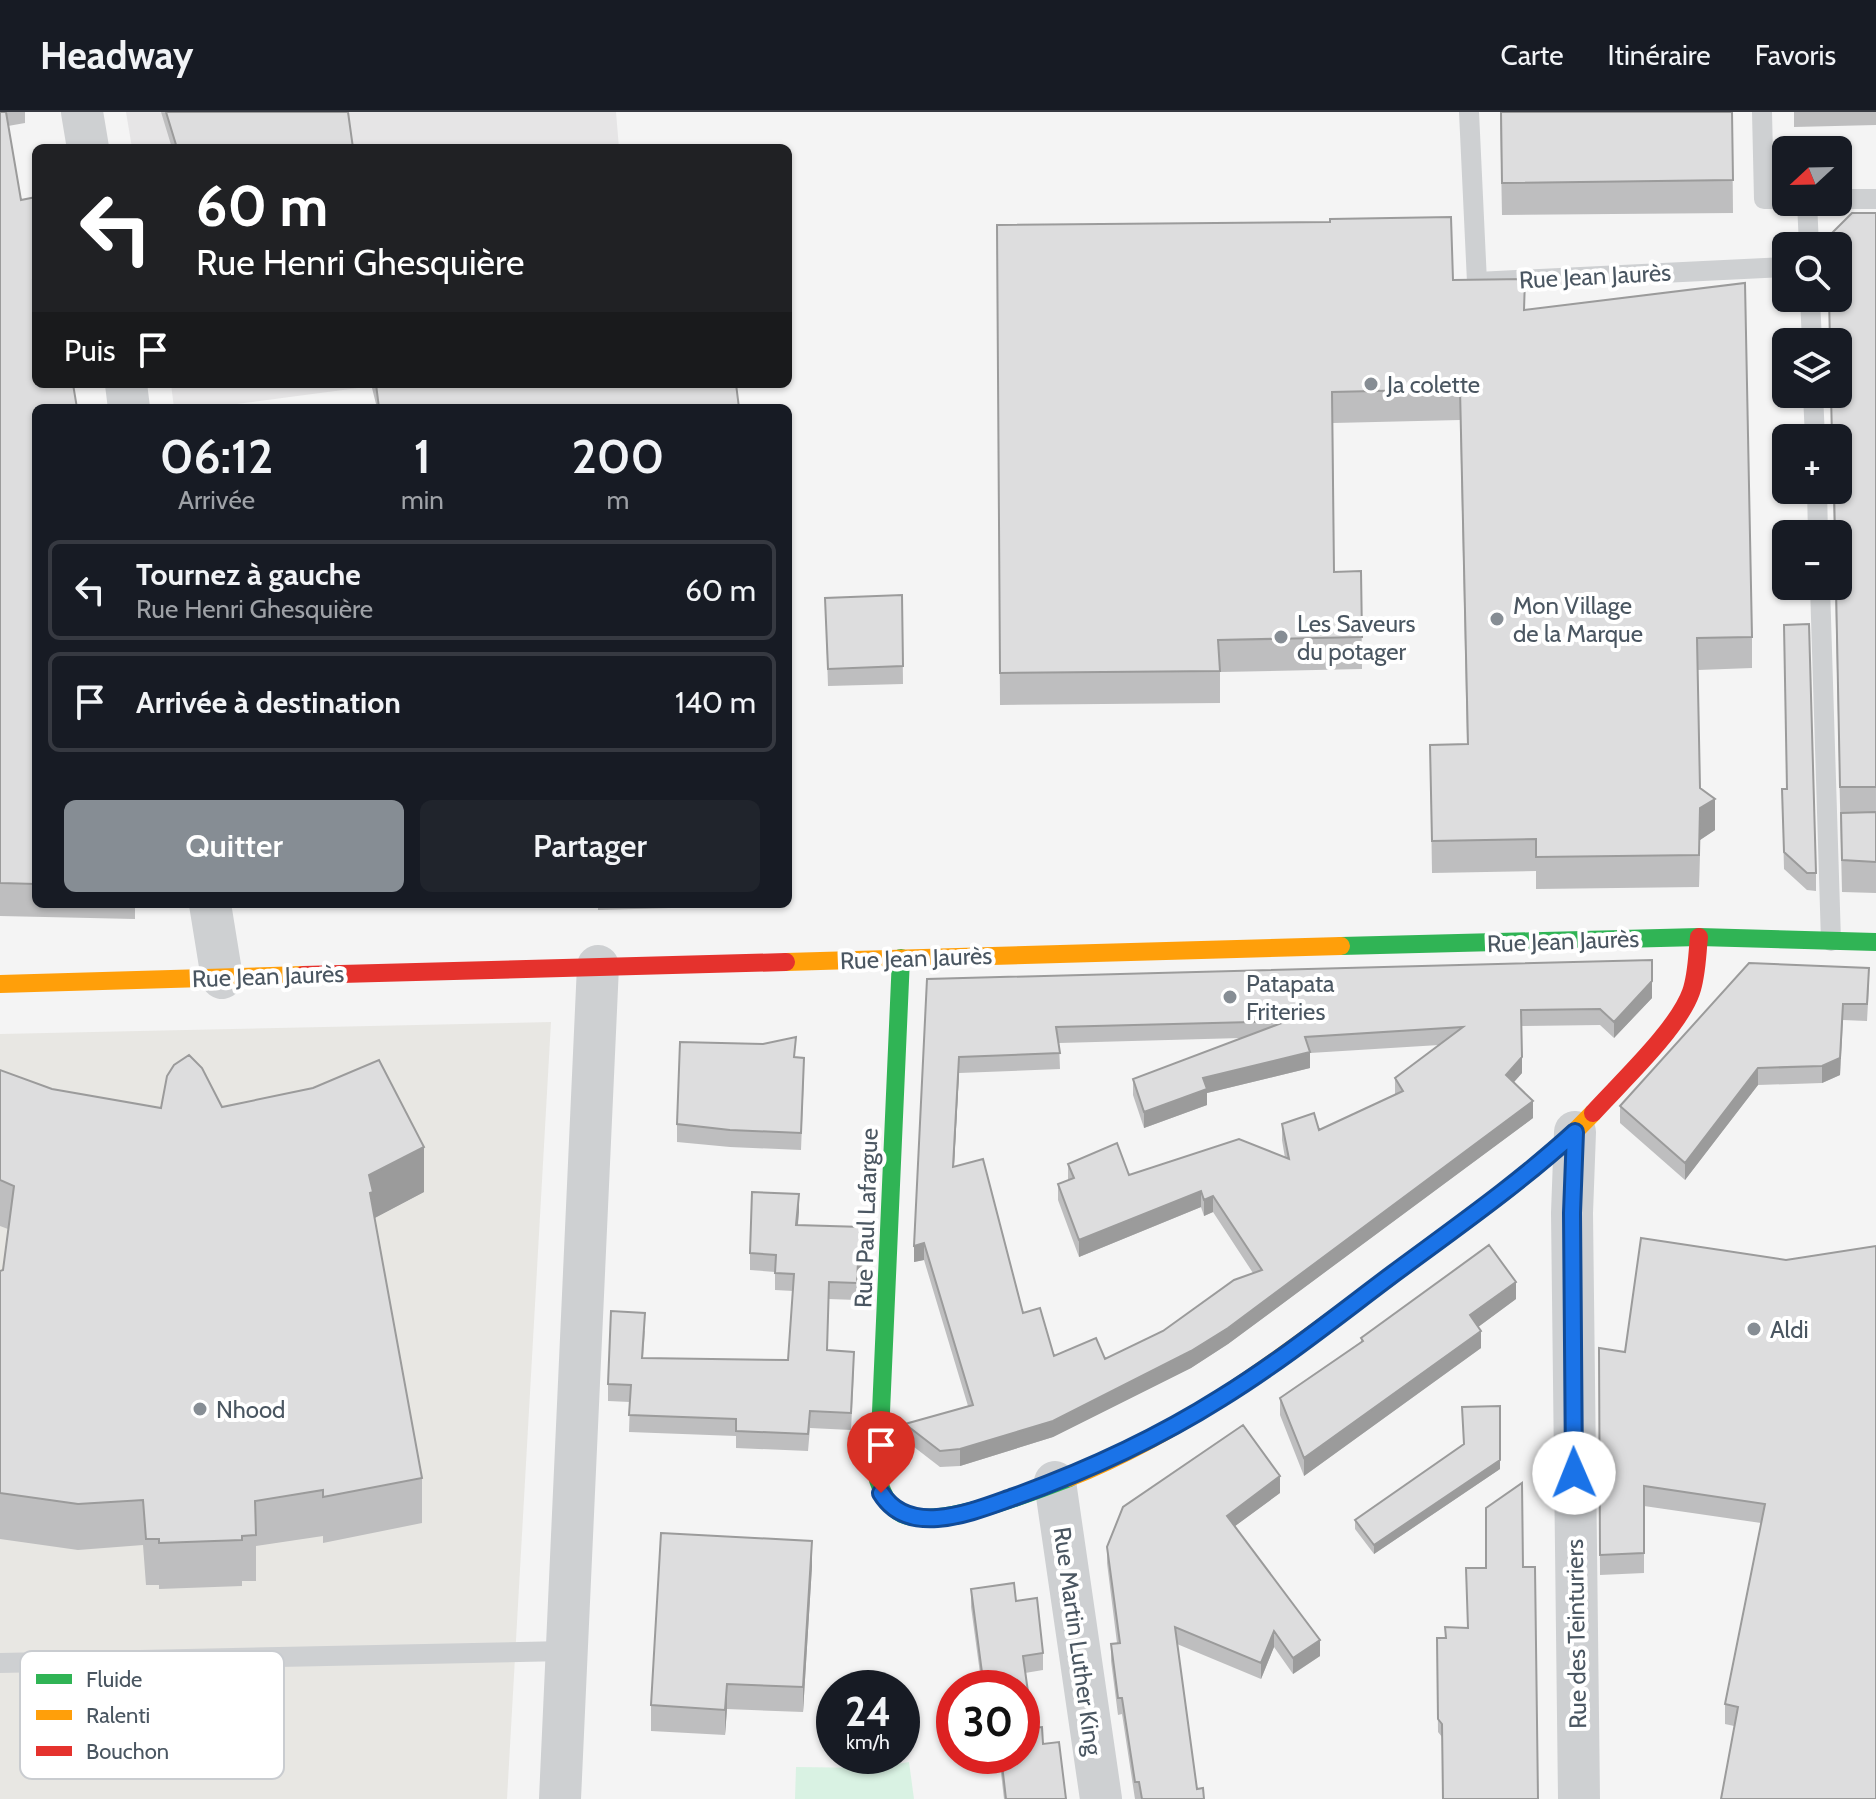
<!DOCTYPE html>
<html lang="fr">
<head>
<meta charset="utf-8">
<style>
	:root { --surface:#171b24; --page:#20242c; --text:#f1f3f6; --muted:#9ea1a6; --line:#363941; --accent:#868d94 }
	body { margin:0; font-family:Cabin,sans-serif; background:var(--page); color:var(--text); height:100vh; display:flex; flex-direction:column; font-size:30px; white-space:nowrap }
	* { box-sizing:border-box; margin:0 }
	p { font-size:26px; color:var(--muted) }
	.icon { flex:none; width:44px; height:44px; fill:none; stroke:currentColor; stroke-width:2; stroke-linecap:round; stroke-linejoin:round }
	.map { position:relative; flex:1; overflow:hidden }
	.panel { position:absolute; left:32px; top:292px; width:760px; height:504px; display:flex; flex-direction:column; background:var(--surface); border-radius:12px; box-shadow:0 2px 6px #0004 }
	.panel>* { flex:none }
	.guide { position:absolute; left:32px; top:32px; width:760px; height:244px; border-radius:12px; box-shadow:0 2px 6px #0004; background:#202124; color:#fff; overflow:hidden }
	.needle { width:52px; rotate:248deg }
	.fabs { position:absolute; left:1772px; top:24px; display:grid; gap:16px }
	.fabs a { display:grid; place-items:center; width:80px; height:80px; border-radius:12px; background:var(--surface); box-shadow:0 2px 6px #0004; font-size:40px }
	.speed { position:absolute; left:816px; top:1558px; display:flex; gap:16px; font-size:40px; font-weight:700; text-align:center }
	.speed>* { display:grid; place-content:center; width:104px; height:104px; border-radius:50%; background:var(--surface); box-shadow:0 2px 6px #0004; line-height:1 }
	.speed small { font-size:20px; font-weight:400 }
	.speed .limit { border:12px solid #d22; background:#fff; color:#111 }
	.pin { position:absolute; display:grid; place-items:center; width:68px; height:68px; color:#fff; margin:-82px -34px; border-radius:50% 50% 50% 0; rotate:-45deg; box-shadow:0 0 8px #0007 }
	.pin .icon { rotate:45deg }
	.me { position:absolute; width:88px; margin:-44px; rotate:359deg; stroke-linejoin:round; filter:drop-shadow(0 0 6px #0008) }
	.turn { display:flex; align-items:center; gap:28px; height:168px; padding:0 32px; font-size:36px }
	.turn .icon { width:104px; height:104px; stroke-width:2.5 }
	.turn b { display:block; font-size:56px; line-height:68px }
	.then { display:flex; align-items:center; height:76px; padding:0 32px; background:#0003; gap:16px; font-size:30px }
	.eta { display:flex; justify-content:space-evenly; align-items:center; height:136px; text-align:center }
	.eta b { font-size:48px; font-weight:600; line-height:56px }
	.button { display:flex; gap:16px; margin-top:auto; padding:16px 32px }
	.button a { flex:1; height:92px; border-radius:12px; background:var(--accent); color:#fff; font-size:32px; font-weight:600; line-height:92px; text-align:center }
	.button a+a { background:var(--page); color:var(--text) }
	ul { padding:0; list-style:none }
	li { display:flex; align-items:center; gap:24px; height:100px; margin:0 16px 12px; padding:0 16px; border:4px solid var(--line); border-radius:12px }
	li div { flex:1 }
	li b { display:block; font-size:30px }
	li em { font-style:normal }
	header { display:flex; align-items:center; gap:48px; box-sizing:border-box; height:112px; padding:0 40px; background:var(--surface); border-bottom:2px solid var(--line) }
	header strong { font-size:38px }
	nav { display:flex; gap:44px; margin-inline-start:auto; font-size:28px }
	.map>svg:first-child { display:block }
	.commercial { fill:#e8e7e3 }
	.education { fill:#e6e5e6 }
	.green { fill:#d9f2e3 }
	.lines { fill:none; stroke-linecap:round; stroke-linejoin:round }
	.lane { stroke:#ced0d2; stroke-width:20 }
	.street { stroke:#ced0d2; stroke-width:42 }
	.fast { stroke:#30b455; stroke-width:18 }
	.slow { stroke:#ff9f0a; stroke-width:18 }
	.jam { stroke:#e5322d; stroke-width:18 }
	.wall { fill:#bebebf; fill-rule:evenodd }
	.shaded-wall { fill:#9b9b9b }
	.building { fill:#ddddde; stroke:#9b9b9b; stroke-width:2; fill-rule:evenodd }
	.route-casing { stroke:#114b97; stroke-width:20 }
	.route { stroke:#1a73e8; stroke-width:14 }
	.poi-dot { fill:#868d94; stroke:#fff; stroke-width:3 }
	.labels { text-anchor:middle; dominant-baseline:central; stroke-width:8; stroke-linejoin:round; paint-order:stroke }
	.street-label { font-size:24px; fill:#4a5661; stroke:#fff }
	.poi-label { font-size:24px; fill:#4a5661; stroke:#fff; text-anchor:start }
	.key { fill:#fff; stroke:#c9ccd0; stroke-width:2 }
	.key-label { font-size:22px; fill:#4a5661 }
</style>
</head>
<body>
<header>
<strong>Headway</strong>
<nav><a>Carte</a><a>Itinéraire</a><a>Favoris</a></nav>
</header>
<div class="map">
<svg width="1876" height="1687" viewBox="0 0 1876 1687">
	<rect width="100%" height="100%" fill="#f4f4f4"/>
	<path class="commercial" d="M551,910l-44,777h-507v-765z"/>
	<path class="education" d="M126,0h490l3,36h-487z
		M171,272h217l-182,24h-32z"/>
	<path class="green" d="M909,1650l5,37h-119l1,-32 76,1z"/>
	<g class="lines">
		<path class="lane" d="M1469,0l8,170 309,-15
			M1762,0l2,87h22
			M1838,87h38
			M1807,90l2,44
			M1810,186l2,44
			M1813,282l2,44
			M1817,378l1,44
			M1820,474l11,355
			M0,1551l566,-12"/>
		<path class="street" d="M82,0l6,36
			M126,272l3,24
			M210,792l12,74
			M1575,1020l-3,81 7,586
			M1055,1370l46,317
			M560,1687l38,-833"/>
		<path class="fast" d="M1341,834l358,-9 177,5
			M901,846l-23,522c5,14 10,27 24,34 36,16 130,-22 167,-36"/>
		<path class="slow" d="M786,850l555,-16
			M0,872l303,-9
			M1069,1366c123,-49 229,-133 335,-212 65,-48 133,-94 189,-153"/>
		<path class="jam" d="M303,863l483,-13
			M1593,1001c28,-31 85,-84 98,-121 6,-17 6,-37 8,-55"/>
	</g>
	<path class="wall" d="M0,0h25v11l-17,3 13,74 15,-3v707h99v15l-135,-3z
		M161,0h187l5,36h-181z
		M1500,0h232l1,101 -231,2z
		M1794,0h82v13l-82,2z
		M1876,101v680l-34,-1 -7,-306h3v-52h-4l-1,-44h5v-52h-6l-1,-44h7v-52h-8l-1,-44h9z
		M997,113l456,55 72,29 227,328v31l-54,2 2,118 15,42 -15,10 -1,47 -163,2v-18l-104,2 -2,-128 37,-1 -7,-324 -127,3 1,149 27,-1 1,98 -142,3v31l-220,2z
		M170,272h23l-22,3z
		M371,272h365l3,24h-362z
		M902,483l1,89 -75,2 -3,-88z
		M1782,677h4l30,84v18l-9,-1 -23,-21z
		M598,792h182v1l-182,5z
		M927,867l725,19 -38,40 -14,-13 -78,1v47l-8,9 19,36 -305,226 -37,24 -138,69 -93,29 -20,1 -35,-27v-16l63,-18 -44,-146 -10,2zM1241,926l-108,41v16l11,33 63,-23v-12l103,-25v-15l129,-8 -44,33v17l-76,35 -37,-6v16l3,18 -156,17 -61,-11v16l-10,4v16l21,57 122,-50 3,9 9,-4 40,61 -90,58 -58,28 -51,-3 -31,-43 -69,-147 5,-93 101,-4 -1,-26z
		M1869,873l-2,36 -24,-1 -3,55 -18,8 -64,2 -73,95 -65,-57v-17z
		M796,946l8,17 -3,75 -71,-3 -53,-5v-18z
		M0,958l52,19 109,19 61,-1 91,-19 111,104 -50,26 48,260v45l-99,20v-7l-67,10v35h-14v5l-83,3v-4h-13l-3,-40 -65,5 -78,-11v-268l3,-1 5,-41 -8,-3z
		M799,1099l-1,14 65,19 -1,33 -4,1 -1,22 -28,-1 -2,51 27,19 -3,61 -41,-2 -2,23 -72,-3v-12l-107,-4 1,-30 -22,-1v-17l37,-54 -2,28 145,2 5,-69 -18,-1v-18l-25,-2v-17z
		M1876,1134l-142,480 -9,-2v-20l36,-181 -117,-17v67l-44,2 -1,-227 26,4 161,-92z
		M1516,1187l-38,28 3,21 -177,128 -24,-61v-17l81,-56v-4z
		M1500,1357l-126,85 -19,-25v-9z
		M1522,1371l-80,254 -4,-5 -1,-94h8v-11l22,1 19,-60z
		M1280,1381l-45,33 85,130 -27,18 -19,-27 -13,32 -84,-35 20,145 7,10h-69l-13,-85 -4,1 -7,-54v-17l6,-1 -10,-80v-16z
		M812,1454l-9,146 -76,-3 -2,26 -74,-4v-26z
		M971,1477l45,12 27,52v17l-18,3 8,55 10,16 23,55h-62l-5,-43h23v-68h-40l-11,-81z"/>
	<path class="shaded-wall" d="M1715,687v31l-15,10 -1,47 1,-79z
		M1652,869v17l-38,40v-16z
		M1843,892l-3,71 -18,8v-17z
		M1310,940v16l-103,25v12l-63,23v-16l59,-34z
		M959,945v16l-6,110v-16z
		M1522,945v16l-16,18v-16z
		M1758,956v17l-73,95v-17z
		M1533,989v17l-305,226 -37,24 -138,69 -93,29v-17l268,-121z
		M424,1035v45l-51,27 -4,-44z
		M1201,1079v16l-122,50v-17z
		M799,1082v17l-3,31v-17z
		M1213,1084v16l-9,4v-16z
		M863,1115l-1,50 -4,1 -1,22 1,-39z
		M924,1131v17l-10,2v-16z
		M1516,1170v17l-46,34v-18z
		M1481,1219v17l-177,128v-18z
		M1500,1348v9l-126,85v-9z
		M1280,1364v17l-53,39v-16z
		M812,1429v25l-9,146v-25z
		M1274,1519v16l-13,32v-16z
		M1320,1528v16l-27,18v-16z
		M727,1572v25l-2,26v-25z"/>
	<path class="building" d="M0,0h6l15,88 15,-3v82l-3,1 3,20v84h13l1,2 23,-2 4,24h-41v476l-36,-1z
		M166,0h182l5,36h-176z
		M1501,0h231l1,68 -231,3z
		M1852,101h24v574h-36l-4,-201h2v-52h-3l-1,-44h4v-52h-6l-1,-44h7v-52h-8l-1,-44h9v-52h-10v-9z
		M1451,105l2,63 72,-1 -1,31 221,-27 7,354 -55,1 3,150 15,11 -15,9 -1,47 -163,2v-18l-104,2 -2,-96 38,-1 -8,-355 -128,3 2,180 27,-1 1,66 -144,3 2,31 -220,2 -3,-448 333,-3v-3z
		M376,272h360l3,24h-360z
		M902,483l1,71 -75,3 -3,-71z
		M1809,512l7,249h-9l-23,-21 -2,-63h5l-3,-164z
		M1876,700v50l-34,-2 -1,-47z
		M1652,848v21l-38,41 -14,-13 -79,1 1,47 -16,18 27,26 -305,227 -37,23 -138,70 -93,28 -20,2 -35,-27 68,-19 -49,-162 -10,3 13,-267zM1287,909l-154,58 11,33 63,-23 -4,-11 107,-26 -5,-15 158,-10 -68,51 8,13 -84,39 -5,-17 -32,11 7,35 -50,-20 -110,36 -12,-32 -49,21 6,14 -16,6 21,56 122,-49 3,9 9,-4 49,74 -28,10 -71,51 -58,28 -9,-21 -42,18 -14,-48 -17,5 -40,-154 -30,8 6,-110 101,-4 -4,-26z
		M1749,851l120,5 -2,36h-24l-3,54 -18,8 -64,2 -73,95 -65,-57z
		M796,925l-2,20 10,1 -3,75 -71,-3 -53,-6 3,-82 83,2z
		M189,943l13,13 20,39 91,-19 66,-28 45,87 -55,28 4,17 -3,1 52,285 -99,19v-7l-68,11 1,34 -14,1v4l-83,3v-4h-13l-3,-39 -65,4 -78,-11v-222l3,-1 11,-84 -14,-6v-110l52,19 109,19 6,-32 7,-11z
		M752,1080l47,2 -3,31 67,2 -1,33 -4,1 -1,22 -28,-1 -2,68 27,2 -3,61 -41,-2 -2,23 -72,-3v-12l-107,-4 2,-30 -23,-1 3,-73 34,2 -3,45 146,2 6,-86 -19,-1 1,-18 -26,-2z
		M1641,1126l145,22 90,-14v553h-155l17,-92 -13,-3 40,-200 -121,-18v67l-44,2 -1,-207 26,4z
		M1489,1133l27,37 -46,33 11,16 -177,127 -24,-60 83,-57 -2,-3z
		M1500,1294v54l-126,85 -19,-25 109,-76 -2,-37z
		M1243,1313l37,51 -53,40 93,124 -27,18 -19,-27 -13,32 -86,-36 22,162 6,-1 1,11h-62l-3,-17h-4l-13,-84h-4l-7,-54 9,-1 -13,-96 16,-40z
		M1522,1371l1,84h12l3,232h-95l-1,-75 -4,-5 -1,-81h9l-1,-11 23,1 -2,-60h20v-60z
		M661,1421l151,8 -9,146 -76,-3 -2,26 -74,-5z
		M1014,1471l2,18 21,-3 6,55 -20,3 10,72 9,-1 1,17 16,-2 7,57h-60l-5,-43h21v-68h-38l-13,-99z"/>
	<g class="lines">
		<g class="route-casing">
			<path id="route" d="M881,1381c28,46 93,18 133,4 72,-26 142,-58 207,-99 60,-37 116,-82 172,-124 62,-46 125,-90 182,-142l-3,81 2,260"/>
		</g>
		<use href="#route" class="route"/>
	</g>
	<g class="poi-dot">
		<circle cx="1371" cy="272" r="8"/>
		<circle cx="1497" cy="507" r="8"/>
		<circle cx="1281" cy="525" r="8"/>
		<circle cx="1230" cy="885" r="8"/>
		<circle cx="1754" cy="1217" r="8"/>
		<circle cx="200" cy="1297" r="8"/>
	</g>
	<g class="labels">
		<g class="street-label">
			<text transform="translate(1595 164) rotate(-3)">Rue Jean Jaurès</text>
			<text transform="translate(1563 829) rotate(-2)">Rue Jean Jaurès</text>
			<text transform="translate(916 846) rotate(-2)">Rue Jean Jaurès</text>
			<text transform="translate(268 864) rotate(-2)">Rue Jean Jaurès</text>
			<text transform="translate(866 1106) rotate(-88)">Rue Paul Lafargue</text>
			<text transform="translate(1576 1522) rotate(-91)">Rue des Teinturiers</text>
			<text transform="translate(1078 1529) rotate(82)">Rue Martin Luther King</text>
		</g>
		<g class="poi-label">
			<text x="1387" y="272">Ja colette</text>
			<text x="1513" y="493">Mon Village<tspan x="1513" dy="28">de la Marque</tspan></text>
			<text x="1297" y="511">Les Saveurs<tspan x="1297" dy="28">du potager</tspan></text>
			<text x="1246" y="871">Patapata<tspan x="1246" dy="28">Friteries</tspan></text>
			<text x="1770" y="1217">Aldi</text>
			<text x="216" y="1297">Nhood</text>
		</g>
	</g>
	<rect x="20" y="1539" width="264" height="128" rx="12" class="key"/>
	<rect x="36" y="1562" width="36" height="10" fill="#30b455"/>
	<rect x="36" y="1598" width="36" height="10" fill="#ff9f0a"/>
	<rect x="36" y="1634" width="36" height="10" fill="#e5322d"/>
	<g class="key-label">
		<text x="86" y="1575">Fluide</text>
		<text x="86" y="1611">Ralenti</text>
		<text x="86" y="1647">Bouchon</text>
	</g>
</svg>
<div class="fabs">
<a><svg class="needle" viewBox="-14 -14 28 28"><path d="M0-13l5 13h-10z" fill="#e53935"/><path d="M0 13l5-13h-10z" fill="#9ea1a6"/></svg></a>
<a><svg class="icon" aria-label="search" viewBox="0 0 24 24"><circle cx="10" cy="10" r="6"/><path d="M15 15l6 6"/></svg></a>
<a><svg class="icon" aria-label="layers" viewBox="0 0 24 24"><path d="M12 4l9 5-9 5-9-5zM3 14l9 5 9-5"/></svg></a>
<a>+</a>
<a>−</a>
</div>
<div class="speed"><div>24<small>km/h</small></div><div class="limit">30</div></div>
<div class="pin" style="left:881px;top:1381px;background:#d93025"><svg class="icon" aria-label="arrive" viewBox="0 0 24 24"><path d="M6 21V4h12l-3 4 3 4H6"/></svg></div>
<svg class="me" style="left:1574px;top:1361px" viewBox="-20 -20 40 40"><circle r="19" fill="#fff"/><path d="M0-13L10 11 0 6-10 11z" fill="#1a73e8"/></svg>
<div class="guide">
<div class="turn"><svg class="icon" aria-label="left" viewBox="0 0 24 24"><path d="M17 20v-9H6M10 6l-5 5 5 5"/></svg><div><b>60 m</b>Rue Henri Ghesquière</div></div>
<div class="then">Puis<svg class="icon" aria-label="arrive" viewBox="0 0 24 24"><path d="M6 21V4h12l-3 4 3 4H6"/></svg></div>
</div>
<section class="panel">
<div class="eta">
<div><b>06:12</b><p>Arrivée</p></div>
<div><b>1</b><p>min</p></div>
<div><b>200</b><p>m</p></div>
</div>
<ul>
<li><svg class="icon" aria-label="left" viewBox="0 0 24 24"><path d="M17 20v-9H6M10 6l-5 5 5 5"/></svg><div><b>Tournez à gauche</b><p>Rue Henri Ghesquière</p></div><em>60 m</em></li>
<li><svg class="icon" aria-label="arrive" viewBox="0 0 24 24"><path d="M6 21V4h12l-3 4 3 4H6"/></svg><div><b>Arrivée à destination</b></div><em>140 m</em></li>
</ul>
<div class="button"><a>Quitter</a><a>Partager</a></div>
</section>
</div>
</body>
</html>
